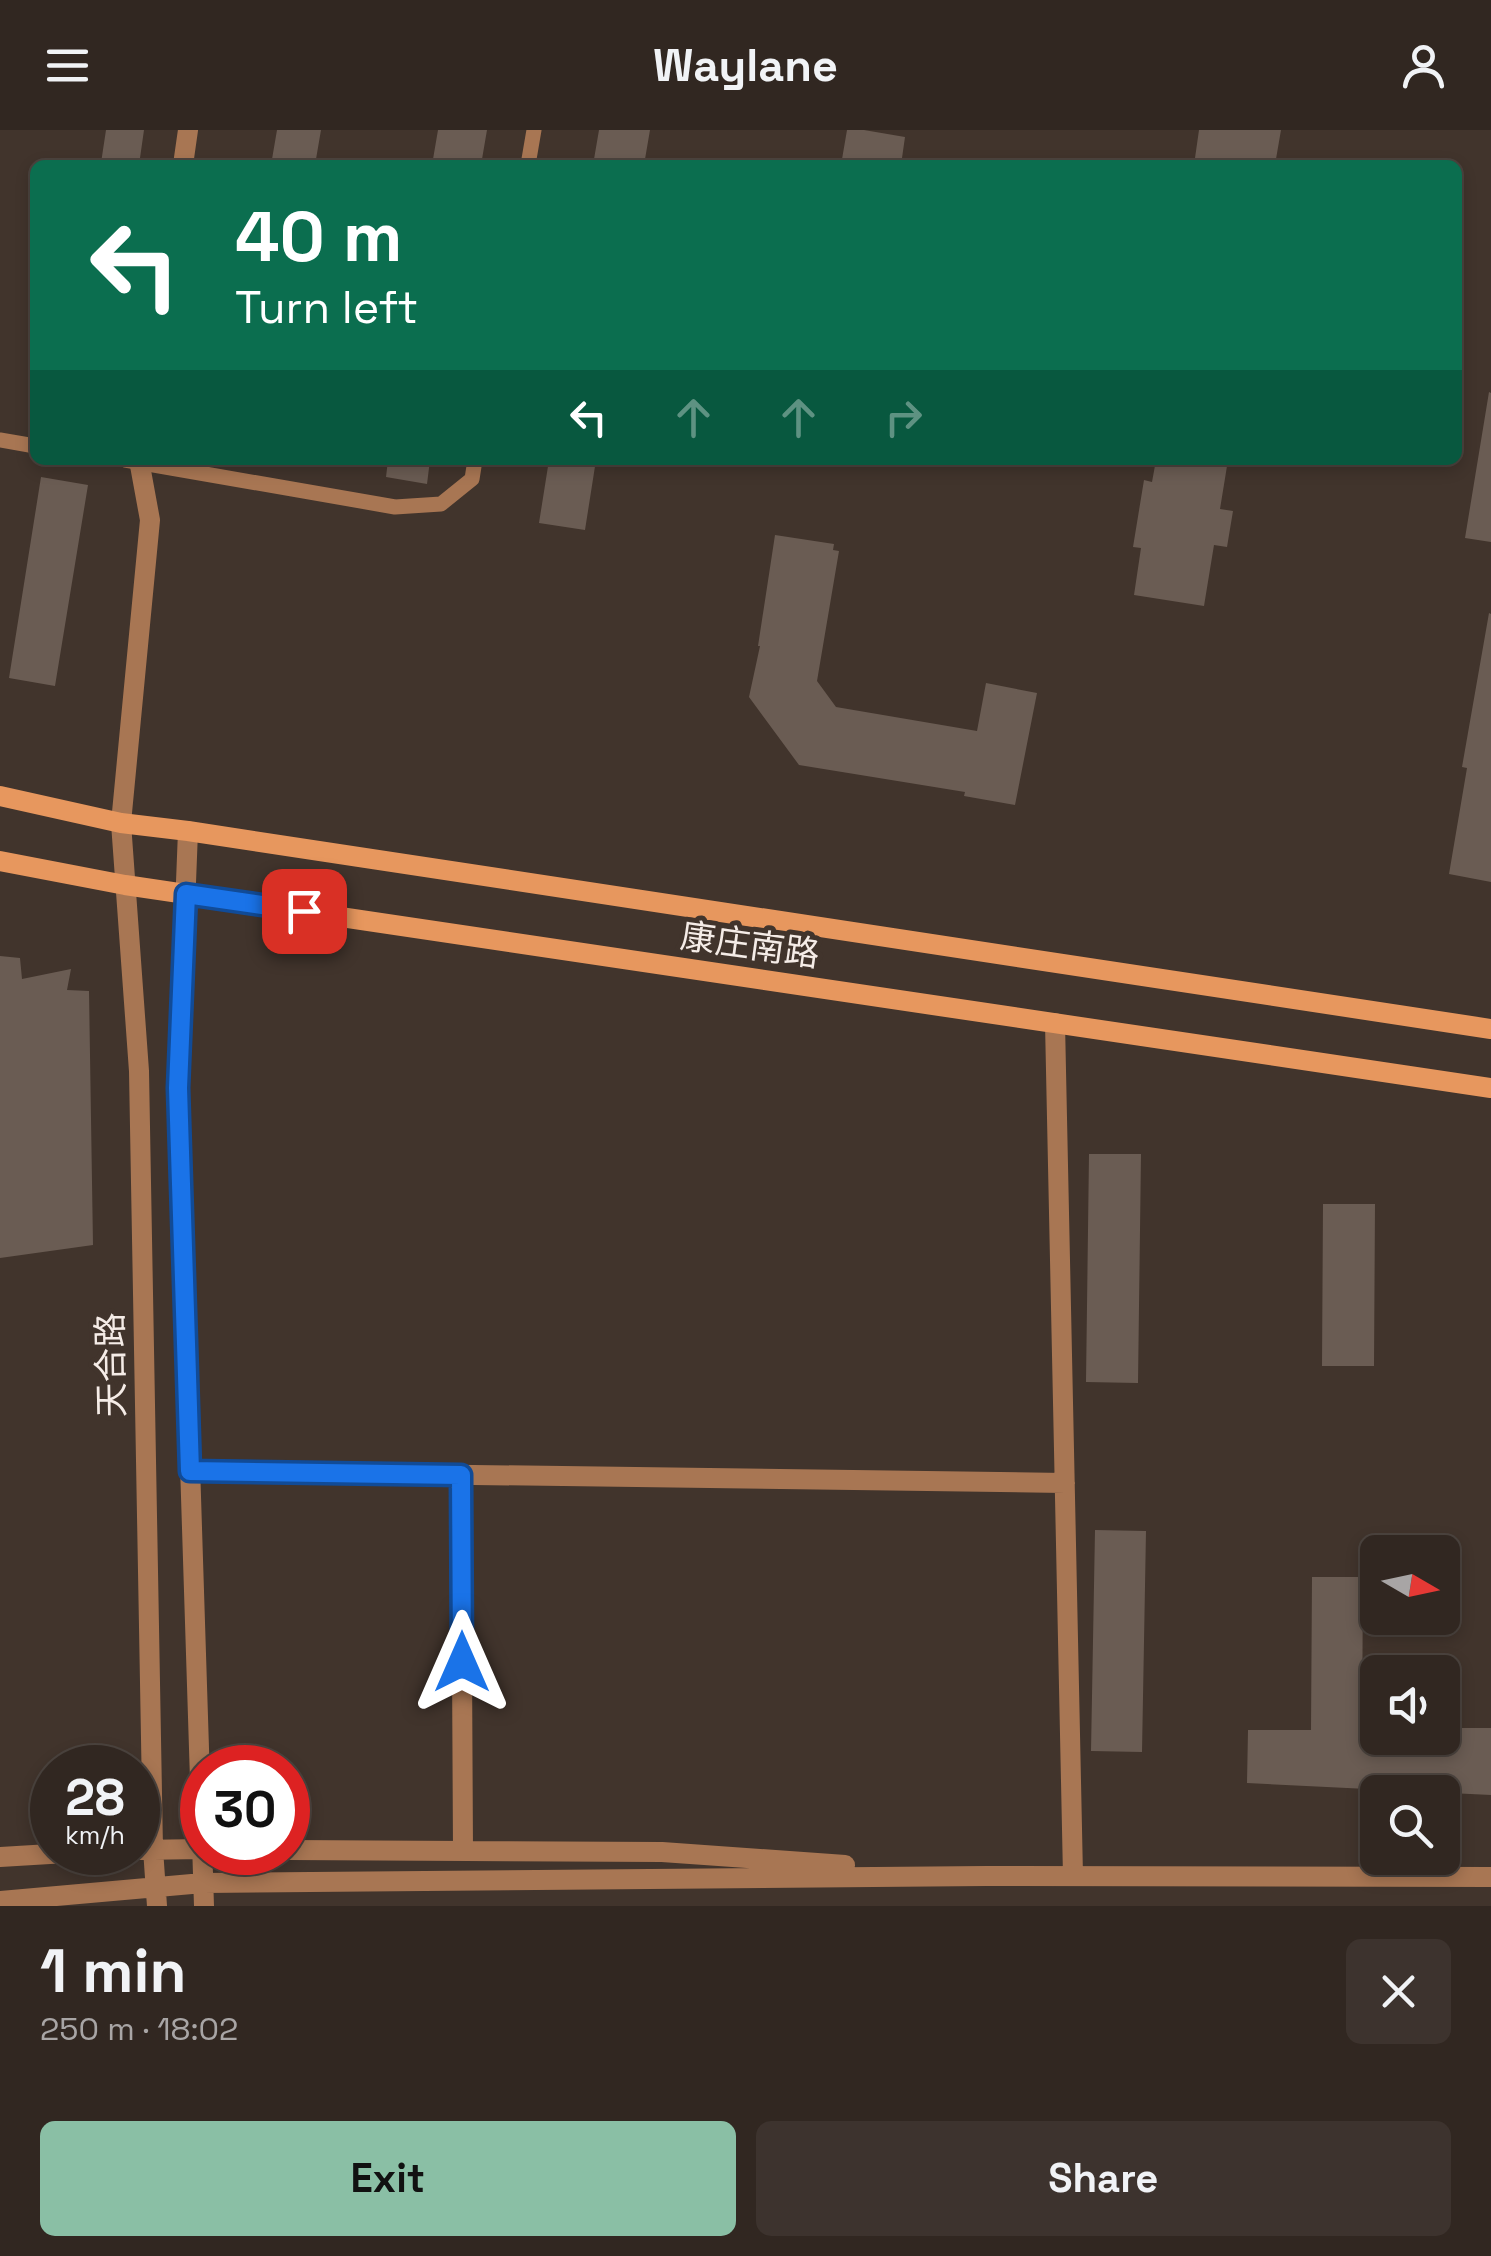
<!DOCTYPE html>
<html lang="en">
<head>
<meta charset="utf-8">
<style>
	:root { --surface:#312721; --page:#3d332e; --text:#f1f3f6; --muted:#a8a5a5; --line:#4c443f; --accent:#8abfa5 }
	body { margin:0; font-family:"Space Grotesk","Noto Sans SC",sans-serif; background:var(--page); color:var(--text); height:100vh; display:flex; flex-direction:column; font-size:38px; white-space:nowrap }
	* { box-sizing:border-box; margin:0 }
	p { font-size:32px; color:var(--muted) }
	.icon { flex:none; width:55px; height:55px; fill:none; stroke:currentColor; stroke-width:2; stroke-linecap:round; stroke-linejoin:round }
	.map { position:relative; height:1776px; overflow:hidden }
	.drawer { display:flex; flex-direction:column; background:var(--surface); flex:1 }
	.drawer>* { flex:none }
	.hud { position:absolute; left:30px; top:30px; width:1432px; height:305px; border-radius:15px; box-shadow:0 5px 15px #0003,0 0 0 2px var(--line); background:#0b6e4f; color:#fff; overflow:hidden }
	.needle { width:65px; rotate:99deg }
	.tools { position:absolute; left:1360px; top:1405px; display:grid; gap:20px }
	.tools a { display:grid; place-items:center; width:100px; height:100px; border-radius:15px; background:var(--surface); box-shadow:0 5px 15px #0003,0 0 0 2px var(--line); font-size:50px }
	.speed { position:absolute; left:30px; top:1615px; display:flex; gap:20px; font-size:50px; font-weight:700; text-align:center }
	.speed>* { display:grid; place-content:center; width:130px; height:130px; border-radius:50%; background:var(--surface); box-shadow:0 5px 15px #0003,0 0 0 2px var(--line); line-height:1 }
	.speed small { font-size:25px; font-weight:400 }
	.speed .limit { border:15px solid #d22; background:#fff; color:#111 }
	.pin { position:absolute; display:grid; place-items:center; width:85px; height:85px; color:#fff; margin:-42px; border-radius:20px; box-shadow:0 5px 15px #0006 }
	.me { position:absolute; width:110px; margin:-55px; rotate:0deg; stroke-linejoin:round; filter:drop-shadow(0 0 8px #0008) }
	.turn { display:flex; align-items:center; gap:35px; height:210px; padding:0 40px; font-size:45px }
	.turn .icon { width:130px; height:130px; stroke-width:2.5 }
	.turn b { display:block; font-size:70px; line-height:85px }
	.lanes { display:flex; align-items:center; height:95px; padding:0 40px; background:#0003; justify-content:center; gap:50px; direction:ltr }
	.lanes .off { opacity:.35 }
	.round { display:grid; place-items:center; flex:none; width:105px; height:105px; border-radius:15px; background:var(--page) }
	.headline { display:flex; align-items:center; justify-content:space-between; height:170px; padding:0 40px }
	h1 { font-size:60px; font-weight:700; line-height:75px }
	.primary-button { display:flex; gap:20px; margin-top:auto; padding:20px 40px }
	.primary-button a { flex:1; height:115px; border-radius:15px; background:var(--accent); color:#111; font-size:40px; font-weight:700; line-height:115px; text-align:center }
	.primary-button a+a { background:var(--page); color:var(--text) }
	header { display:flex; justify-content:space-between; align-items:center; height:130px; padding:0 40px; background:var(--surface); font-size:45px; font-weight:700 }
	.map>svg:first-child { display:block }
	.building { fill:#6a5c53 }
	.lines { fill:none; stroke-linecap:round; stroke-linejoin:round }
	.lane { stroke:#a87653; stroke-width:15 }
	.street { stroke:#a87653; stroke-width:20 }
	.secondary { stroke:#e7975e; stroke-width:20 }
	.route-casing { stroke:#114b97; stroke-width:25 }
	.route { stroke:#1a73e8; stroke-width:18 }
	.labels { text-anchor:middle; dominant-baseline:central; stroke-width:10; stroke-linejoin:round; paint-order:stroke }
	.street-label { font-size:35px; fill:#f5ece7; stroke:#41342c }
</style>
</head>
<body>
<header><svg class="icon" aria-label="menu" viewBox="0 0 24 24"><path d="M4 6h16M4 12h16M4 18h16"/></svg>Waylane<svg class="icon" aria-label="person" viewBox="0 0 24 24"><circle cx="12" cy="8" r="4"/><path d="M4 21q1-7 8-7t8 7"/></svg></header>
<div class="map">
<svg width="1491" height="1776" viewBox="0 0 1491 1776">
	<rect width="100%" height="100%" fill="#41342c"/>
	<path class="building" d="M106,0h38l-5,35h-68l1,-7 29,5z
		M277,0h44l-6,35h-44z
		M438,0h49l-6,35h-49z
		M599,0h51l-6,35h-51z
		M847,0h17l41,7 -4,28h-60z
		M1199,0h82l-5,29 12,2v4h-94z
		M1489,262l2,1v149l-26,-4z
		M388,330h42l-3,24 -41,-7z
		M549,330h47l-11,70 -46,-7z
		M1156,330h72l-8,49 13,2 -6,36 -13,-2 -10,61 -70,-11 7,-47 -8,-1 11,-67 8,2z
		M41,347l47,8 -33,201 -46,-8z
		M775,405l59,9 -1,6 6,1 -22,130 19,26 141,24 9,-48 51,10 -22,112 -51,-9 1,-4 -166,-27 -50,-68 11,-51h-2z
		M1489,483l2,1v268l-42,-8 18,-106 -5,-1z
		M0,826l20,2 2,21 49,-10 -4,21 22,1 4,254 -93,13z
		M1089,1024h52l-3,229 -52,-1z
		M1323,1074h52l-1,162h-52z
		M1095,1400l51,1 -4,221 -51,-1z
		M1312,1447h51l-1,152h16v9h64v-10h49v67l-244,-12 1,-53h63z"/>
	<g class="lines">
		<path class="lane" d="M528,35l6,-35
			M0,310l35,6
			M125,330l270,47 46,-3 31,-25 3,-19"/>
		<path class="street" d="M183,35l5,-35
			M139,330l11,60 -29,303 18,248 14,778 4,57
			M188,701l-10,256 26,819
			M1055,893l18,853
			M190,1341l875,12
			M461,1345l2,375
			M138,1720l64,-1
			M288,1720l374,2 183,13
			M0,1727l83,-5
			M0,1771l203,-18 783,-7 505,1"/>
		<path class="secondary" d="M0,666l121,27 67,8 1303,198
			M0,731l125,24 1366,203"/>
	</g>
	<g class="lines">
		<g class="route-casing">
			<path id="route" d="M304,781l-118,-17 -8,194 12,383 271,4 1,187"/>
		</g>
		<use href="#route" class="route"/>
	</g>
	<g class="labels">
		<g class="street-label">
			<text transform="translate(750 815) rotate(8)">康庄南路</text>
			<text transform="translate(111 1235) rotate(-91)">天合路</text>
		</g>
	</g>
</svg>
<div class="tools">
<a><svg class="needle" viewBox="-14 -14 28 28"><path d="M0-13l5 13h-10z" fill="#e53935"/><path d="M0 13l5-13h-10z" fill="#a8a5a5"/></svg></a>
<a><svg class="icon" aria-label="sound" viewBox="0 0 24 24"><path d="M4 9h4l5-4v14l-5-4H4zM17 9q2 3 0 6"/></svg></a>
<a><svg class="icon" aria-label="search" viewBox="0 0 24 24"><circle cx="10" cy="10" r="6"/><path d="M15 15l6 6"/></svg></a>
</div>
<div class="speed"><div>28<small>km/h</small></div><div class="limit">30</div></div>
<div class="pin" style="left:304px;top:781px;background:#d93025"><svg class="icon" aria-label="arrive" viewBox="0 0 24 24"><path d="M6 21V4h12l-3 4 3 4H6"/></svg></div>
<svg class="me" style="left:462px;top:1532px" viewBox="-20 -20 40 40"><path d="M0-17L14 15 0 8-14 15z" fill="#1a73e8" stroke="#fff" stroke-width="4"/></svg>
<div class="hud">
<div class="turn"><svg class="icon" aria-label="left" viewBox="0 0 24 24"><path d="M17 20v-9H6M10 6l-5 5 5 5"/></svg><div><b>40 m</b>Turn left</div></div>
<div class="lanes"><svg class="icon" aria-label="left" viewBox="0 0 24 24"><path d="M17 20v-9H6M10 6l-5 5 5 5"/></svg><svg class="icon off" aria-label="ahead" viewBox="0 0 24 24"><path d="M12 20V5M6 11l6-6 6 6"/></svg><svg class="icon off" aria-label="ahead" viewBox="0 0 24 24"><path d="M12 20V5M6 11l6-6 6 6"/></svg><svg class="icon off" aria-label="right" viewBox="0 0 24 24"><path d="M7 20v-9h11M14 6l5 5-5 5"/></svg></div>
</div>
</div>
<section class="drawer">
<div class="headline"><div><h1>1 min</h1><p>250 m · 18:02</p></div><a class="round"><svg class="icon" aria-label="close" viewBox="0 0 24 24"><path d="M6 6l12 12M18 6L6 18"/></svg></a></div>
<div class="primary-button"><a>Exit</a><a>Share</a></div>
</section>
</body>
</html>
